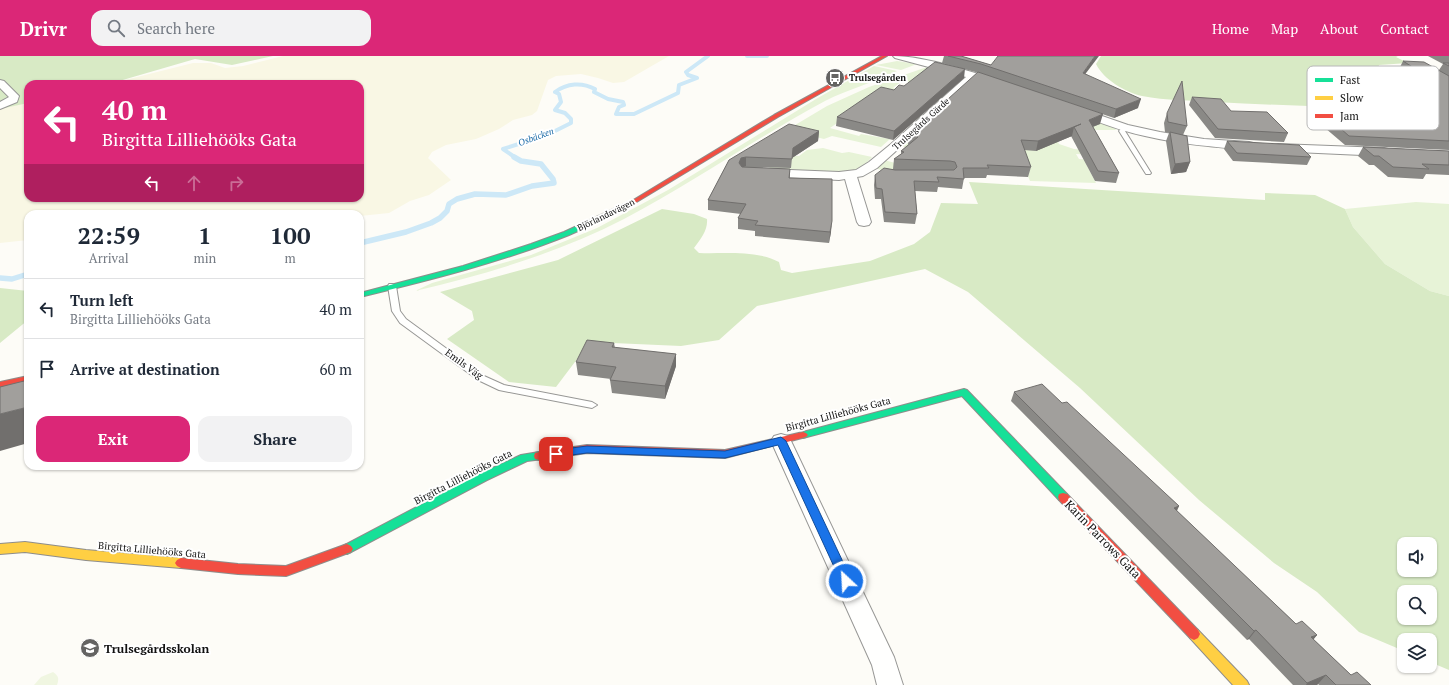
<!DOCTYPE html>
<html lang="en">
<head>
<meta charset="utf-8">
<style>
	:root { --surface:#fff; --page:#f2f2f3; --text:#1f2937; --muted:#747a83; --line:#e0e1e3; --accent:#db2777 }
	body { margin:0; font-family:"PT Serif",serif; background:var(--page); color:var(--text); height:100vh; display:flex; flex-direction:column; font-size:15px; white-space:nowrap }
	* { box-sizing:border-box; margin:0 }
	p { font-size:13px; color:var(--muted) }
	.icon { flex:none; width:22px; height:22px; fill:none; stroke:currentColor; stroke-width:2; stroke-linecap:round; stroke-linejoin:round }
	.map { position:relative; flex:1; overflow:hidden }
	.details { position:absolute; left:24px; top:154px; width:340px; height:260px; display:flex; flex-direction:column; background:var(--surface); border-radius:12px; box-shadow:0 1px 3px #0004 }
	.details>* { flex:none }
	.hud { position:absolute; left:24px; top:24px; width:340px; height:122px; border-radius:12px; box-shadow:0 1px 3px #0004; background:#db2777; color:#fff; overflow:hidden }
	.controls { position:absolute; left:1397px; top:481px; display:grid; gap:8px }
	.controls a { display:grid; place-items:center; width:40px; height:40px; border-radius:8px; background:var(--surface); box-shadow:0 1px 3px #0004; font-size:20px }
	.pin { position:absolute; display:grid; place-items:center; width:34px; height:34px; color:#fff; margin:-17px; border-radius:8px; box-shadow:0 2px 6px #0006 }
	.me { position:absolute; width:44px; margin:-22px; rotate:335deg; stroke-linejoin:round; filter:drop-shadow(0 0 3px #0008) }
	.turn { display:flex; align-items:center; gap:14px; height:84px; padding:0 12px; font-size:18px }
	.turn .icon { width:52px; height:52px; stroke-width:2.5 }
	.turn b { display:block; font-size:28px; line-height:34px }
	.lanes { display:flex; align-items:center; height:38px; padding:0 12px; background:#0003; justify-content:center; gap:20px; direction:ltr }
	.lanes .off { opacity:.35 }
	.eta { display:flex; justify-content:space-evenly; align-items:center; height:68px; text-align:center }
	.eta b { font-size:24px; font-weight:700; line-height:28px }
	.cta { display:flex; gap:8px; margin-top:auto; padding:8px 12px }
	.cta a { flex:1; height:46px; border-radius:12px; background:var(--accent); color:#fff; font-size:16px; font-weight:700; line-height:46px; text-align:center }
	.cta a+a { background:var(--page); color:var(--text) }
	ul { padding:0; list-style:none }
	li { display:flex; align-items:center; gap:12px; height:60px; padding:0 12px; border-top:1px solid var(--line) }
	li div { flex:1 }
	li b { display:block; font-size:15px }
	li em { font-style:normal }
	header { display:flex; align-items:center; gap:24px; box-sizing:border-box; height:56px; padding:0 20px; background:var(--accent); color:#fff }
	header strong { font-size:19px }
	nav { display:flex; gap:22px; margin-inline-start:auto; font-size:14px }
	.search { width:280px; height:36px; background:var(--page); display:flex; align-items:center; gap:10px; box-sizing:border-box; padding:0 14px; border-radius:12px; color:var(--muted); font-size:15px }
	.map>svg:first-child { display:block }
	.farmland { fill:#f9f7e4 }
	.green { fill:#e7f3d7 }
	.forest { fill:#d8eac5; fill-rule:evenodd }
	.pitch { fill:#f0f6e1 }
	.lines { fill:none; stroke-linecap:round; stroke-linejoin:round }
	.stream-far1 { stroke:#cde8f7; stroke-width:4 }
	.stream { stroke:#cde8f7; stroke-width:5.5 }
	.lane-casing { stroke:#979795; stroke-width:2 }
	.street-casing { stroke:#979795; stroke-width:2 }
	.fast-casing { stroke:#8e8d8b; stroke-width:2 }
	.slow-casing { stroke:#8e8d8b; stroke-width:2 }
	.jam-casing { stroke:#8e8d8b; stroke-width:2 }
	.lane { fill:#fffffe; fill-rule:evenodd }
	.street { fill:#fffffe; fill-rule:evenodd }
	.fast { fill:#16e098; fill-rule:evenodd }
	.slow { fill:#ffcf43; fill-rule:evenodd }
	.jam { fill:#f24e42; fill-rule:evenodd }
	.wall { fill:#8a8986 }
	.shaded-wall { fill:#716f6d }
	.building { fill:#a19f9c; stroke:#716f6d }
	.route { fill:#1a73e8; stroke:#114b97 }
	.labels { text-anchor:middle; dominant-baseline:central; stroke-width:4; stroke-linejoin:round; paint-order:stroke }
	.far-poi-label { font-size:9px; font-weight:bold; fill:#111; stroke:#fff; text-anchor:start }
	.far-street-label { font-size:9px; fill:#111; stroke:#fff }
	.far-water-label { font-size:9px; font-style:italic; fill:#1768a6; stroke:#fff }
	.street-label { font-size:10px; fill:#111; stroke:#fff }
	.near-street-label { font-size:12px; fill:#111; stroke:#fff }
	.near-poi-label { font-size:12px; font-weight:bold; fill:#111; stroke:#fff; text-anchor:start }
	.key { fill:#fff; stroke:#b8b8b8; stroke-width:1 }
	.key-label { font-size:11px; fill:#111 }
</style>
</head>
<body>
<header>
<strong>Drivr</strong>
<div class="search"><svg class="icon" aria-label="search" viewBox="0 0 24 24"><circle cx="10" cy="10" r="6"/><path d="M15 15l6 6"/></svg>Search here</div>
<nav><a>Home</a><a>Map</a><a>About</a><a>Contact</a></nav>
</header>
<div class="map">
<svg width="1449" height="629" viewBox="0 0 1449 629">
	<rect width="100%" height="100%" fill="#fdfcf7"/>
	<path class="farmland" d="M283,0h386l-45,26 -11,1 -15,-5 -17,-4 -25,2 -8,4 -11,31 -5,4 -19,5 -14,9 -23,10 -30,6 -14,7 -4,6 23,22 -22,15 -19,6 -21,12 -29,3v-2h-332v26l-28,3v-134l21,-5 7,-1v95h332v-114h-251l84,-21h18l14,5 18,-2z"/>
	<path class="green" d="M897,5l20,3 -16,6 -25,-5z
		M874,10l23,5c-23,12 -49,18 -72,30 -69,37 -132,82 -201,118 -66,34 -137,55 -209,72l17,-8 99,-28 66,-27 71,-38 148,-91z
		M927,11l38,10 -1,2 -4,-1 -44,6 -14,-3 -9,7 11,3 27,-2 18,3 -11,10 -41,-8 27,19 -8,7 -14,-3h-56l-16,11 29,8 2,-2 29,5 -9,8 -49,-11 -8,3 -12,-3 -67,19 82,-49 42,-19z
		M1104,66l9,4 3,4h-46l-15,6 4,8 15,5 17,1 3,5 -18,-1 3,5 14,1 -7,4 10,19 -66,-2 -6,-14 -69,6 -70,-2 -7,-2 -1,-2 7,-7 15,4 -2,2 13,4 4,-3v-18l-14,-3 10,-10z
		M823,92l19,5 7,-1 23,5 -11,12 -13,4 -82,-3 20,-14h13l8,-6z
		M1416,146l33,2v92l-19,-5 -45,-27 -32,-37 -8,-18z"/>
	<path class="forest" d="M0,0h273l-41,9 -37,-6 -86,25h-81v19l-28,6z
		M1101,0h297l-2,1 12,6 -29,2 -4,19 -15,9 14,8 -1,8c-52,-3 -105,-4 -158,-7 -24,-2 -49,-1 -73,-6 -17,-4 -38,-16 -46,-32z
		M969,126l296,18v-7l50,2 30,14 8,18 32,37 45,27 19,5v374l-19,-8v-22h-26v11l-45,-19 -42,-40 -43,-29 -75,-63 -119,-112 -112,-96 -43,-23 -168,37 -38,34 -38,6 -91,-4 -34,45 -47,-5 -62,-43 27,-19 -2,-9 -32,-19 118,-32 104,-51 32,5 13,5c1,11 -6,20 -13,29l5,5c24,1 59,-3 80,9l2,8 11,3 78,-12 44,-17 16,-12 11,-29 37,1zM1404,488h26v26h-26zM1404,536h26v26h-26z
		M0,232l28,3v29l-28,23z"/>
	<path class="pitch" d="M53,616c6,4 6,7 4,13h-23l7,-8z"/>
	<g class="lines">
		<path class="stream-far1" d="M747,0h20
			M516,102l-13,-9 44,-14 24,-12v-4l-6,-6 -10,-3 6,-8 -2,-8 -4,-2c12,-9 27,-10 40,-3l-1,3 14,7 15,3 1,3 -5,2 -3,7h18l44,-21 1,-8 18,-7 -9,-3 -2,-3 22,-16"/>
		<path class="stream" d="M360,187l46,-11 25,-9 9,-5 7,-7 2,-7 8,-5 18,-5 31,1 26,-9 22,-3 -1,-4 -12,-15 -20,-3 -7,-4
			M0,222l12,1 16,-5"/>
		<g class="lane-casing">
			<path id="lane" d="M1123,70l5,1 -3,4 26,42 -1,1h-4l-27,-43z
				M389,228h3l4,2 4,25 6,8 78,57 20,9 88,17 5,3 -5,3 -93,-18 -21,-10 -78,-57 -8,-12 -4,-25z"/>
		</g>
		<g class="street-casing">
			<path id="street" d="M893,0c33,0 77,16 109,25l1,2 -5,3 -23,-6 -98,88 -14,8 -6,1 14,45 -2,3 -5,1 -5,-1 -2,-3 -12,-43 -6,1 -77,-4 -2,-3 2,-3 4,-1 73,3 17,-2 13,-8 22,-18 75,-67 -71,-19z
				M0,24l4,1 15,15 -2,6 -17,7v-7l9,-5 -9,-9z
				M1079,52l49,17 32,7 44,7 45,3 4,1 2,3 -2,3 -4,1c-35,-3 -70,-6 -104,-14 -24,-5 -47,-14 -70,-23l-1,-2 1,-2z
				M1278,88l106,4 4,1 2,3 -2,3 -4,1 -110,-5 -2,-3 2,-3z
				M781,378l7,2 3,5 103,216 9,28h-26l-5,-20 -101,-224 3,-5z"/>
		</g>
		<g class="fast-casing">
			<path id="fast" d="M633,144l2,1v2c-21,11 -43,22 -66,32 -67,27 -139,45 -209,62v-4l103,-27 68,-22 33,-12z
				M964,333l3,1 100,104 1,3 -1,3 -4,1 -4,-1 -97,-104 -159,42 -3,-1 -2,-2 2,-2 3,-1z
				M539,396l4,1 1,3 -1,3 -16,2 -40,19 -136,72 -4,2 -4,-2 -2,-3 2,-3 136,-72 42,-19z"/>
		</g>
		<g class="slow-casing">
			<path id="slow" d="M25,486l61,8 95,8 4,2 2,3 -2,3 -4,2 -95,-8 -61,-8 -25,2v-10z
				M1194,572l4,2 49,51 2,4h-16l-43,-47 -2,-4 2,-4z"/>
		</g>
		<g class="jam-casing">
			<path id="jam" d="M882,0h5l-109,61 -143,86h-4l-1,-1 144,-87z
				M28,320v6l-28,6v-6z
				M803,376l3,1 2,2 -2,2 -81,21 -138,-5 -48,7 -4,-1 -1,-3 1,-3 4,-1 48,-7 138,5z
				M1063,437l4,1 131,136 2,4 -2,4 -4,2 -4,-2 -131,-138 -1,-3 1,-3z
				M347,488l4,2 2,3 -2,3 -65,24 -48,-2 -57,-6 -4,-2 -2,-3 2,-3 4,-2 57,6 48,2z"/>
		</g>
		<use href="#lane" class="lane"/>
		<use href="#street" class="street"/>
		<use href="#fast" class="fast"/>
		<use href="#slow" class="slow"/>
		<use href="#jam" class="jam"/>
	</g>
	<path class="wall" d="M944,0h17l30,9 95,9 52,34 -24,10 -135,-45 -37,-10z
		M1428,0h21v94l-104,-5 -27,-23 5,-9h9l4,-8 52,2 -7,-33 4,-7h15l3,-6 36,9 4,-6z
		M964,22l-71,62 -57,-14 1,-9 57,-27 10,-4z
		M1192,41l39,14 57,22 -4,9 -69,-4 -26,-33z
		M1167,57l20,13 -4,9 7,27 -4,10 -15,2 -5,-33 3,-8 -4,-1 -1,-9z
		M1100,68l-7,3 26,46 -3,10 -21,-2 -24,-45h1l-36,15 -12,-1 7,17 -3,10 -41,-2 -1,3h-22l-2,11 -24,-2 -1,5 -22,-1 2,23 -2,10 -31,-2 -3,-23h-6l-1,-14 1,-10 18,-6 1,-10 7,-5v-3l8,-7h-1l1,-10z
		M819,75l-1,10 -26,17 -1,10 -46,-1 45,2v9l41,54 -2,11 -74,-7v-5l-17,-2v-11l3,-4 -33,-4v-10l21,-40z
		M1227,85l84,16 -4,8 -74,-4 -9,-12z
		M1363,91l86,4v24l-23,-1 -3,5 -35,-2 -14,-12h-5l-11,-9z
		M614,287l1,5 61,6v12l-11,33 -53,-6 -2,-13 1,-1 -33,-4 -2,-13z
		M1014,336l48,11 117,103 -2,5 119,113 21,11 -4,4 38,36 20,10h-52l-1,-1 -1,1h-24l-44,-46 -2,1 -236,-239z"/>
	<path class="shaded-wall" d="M1095,0h4l-19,25 3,-8z
		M965,13l-1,9 -71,62 1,-9z
		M1141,43l-3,9 -24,10 2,-9z
		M1103,58l-3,10 -14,5 3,-9z
		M1081,68l-7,3 -2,9 -36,15 2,-10z
		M819,75l-1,10 -26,17 -1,10 2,-20z
		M746,101v9l-5,2 -2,-5 2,-5z
		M1190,106l-4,10 -15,2 4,-10z
		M832,165l-1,11 -2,11 1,-11z
		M676,298v12l-11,33v-13z
		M28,351v36l-28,8v-37z
		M1179,450l-5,9v-7z
		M1256,574l-7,9 -2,1 7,-9z
		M1317,579l-7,9 1,-7z
		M1326,619l-8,9 -1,1h-11l1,-2z"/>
	<path class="building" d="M948,0h13l30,9 7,-9h97l-12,17 58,26 -25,10 -135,-45z
		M1403,5l21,1 25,14v65l-100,-5 -26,-23 25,1 -12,-9 59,2 -10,-40 29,1z
		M935,6l30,7 -71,62 -57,-14 44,-30 13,3 5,-5 5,1z
		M1443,7h6v3z
		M978,16l125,42 -14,6 30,53 -21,-2 -24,-44 7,-3 -43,17 -17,-1 10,27 -44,-2 2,3h-26l1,11 -27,-2 2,5 -25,-1 3,33 -32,-2 -3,-23 -6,-1 -1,-13 9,-7 11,2h59l3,-3 -2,-5 -5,-1 -56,-2 10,-7 -3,-1 17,-14 -9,-3z
		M1182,25l5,45 -19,-4 -1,-9z
		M1192,41l29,2 10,12 36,1 21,21 -70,-4z
		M789,68l30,7 -26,17 -1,11 -46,-2 -5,1 -2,5 3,4 48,2 -1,9 43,1v42l-2,11 -75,-7 3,-4 -20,-3 8,-14 -38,-4 21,-40z
		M1170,76l17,4 3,26 -15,2z
		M1227,85l72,4 12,12 -74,-4z
		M1363,91l86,4v14l-27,-1 7,5 -36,-2 -14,-11h-5z
		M587,284l27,3 -2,4 64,7 -11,32 -55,-6 6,-13 -40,-5z
		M28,324v27l-28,7v-27z
		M1042,328l20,19 5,-1 112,104 -5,2 122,116 6,-3 15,14 -6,2 40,38 6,-3 14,13h-35l-10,-10 -19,8 -51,-53 -2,1 -240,-239z"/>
	<path class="route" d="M781,381l5,4 66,140 -1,3 -5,2 -4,-2 -64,-139 -53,13 -138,-5 -31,4 -4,-1 -1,-2 1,-3 4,-1 31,-4 138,5z"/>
	<defs>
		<g id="bus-disc" transform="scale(1)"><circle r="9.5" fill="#646362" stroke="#fff"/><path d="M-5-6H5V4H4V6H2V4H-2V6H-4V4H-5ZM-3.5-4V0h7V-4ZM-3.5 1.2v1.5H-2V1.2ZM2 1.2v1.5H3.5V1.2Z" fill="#fff"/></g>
		<g id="school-disc" transform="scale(1)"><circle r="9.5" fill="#646362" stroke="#fff"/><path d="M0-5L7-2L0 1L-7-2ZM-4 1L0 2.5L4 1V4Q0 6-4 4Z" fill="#fff"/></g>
	</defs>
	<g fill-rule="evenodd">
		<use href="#bus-disc" x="835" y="22"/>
		<use href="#school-disc" x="90" y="592"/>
	</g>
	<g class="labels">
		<g class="far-poi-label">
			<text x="849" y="22">Trulsegården</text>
		</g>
		<g class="far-street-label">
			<text transform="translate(921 68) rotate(-42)">Trulsegårds Gärde</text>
			<text transform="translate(606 159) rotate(-26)">Björlandavägen</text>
		</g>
		<g class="far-water-label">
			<text transform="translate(536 81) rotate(-20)">Osbäcken</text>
		</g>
		<g class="street-label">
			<text transform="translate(464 308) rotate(36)">Emils Väg</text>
			<text transform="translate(838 358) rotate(-15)">Birgitta Lilliehööks Gata</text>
			<text transform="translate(463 421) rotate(-27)">Birgitta Lilliehööks Gata</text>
			<text transform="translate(152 494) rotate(5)">Birgitta Lilliehööks Gata</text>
		</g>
		<g class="near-street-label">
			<text transform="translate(1103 483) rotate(46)">Karin Parrows Gata</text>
		</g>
		<g class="near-poi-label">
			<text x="104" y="592">Trulsegårdsskolan</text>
		</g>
	</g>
	<rect x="1307" y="10" width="132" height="64" rx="6" class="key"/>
	<rect x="1315" y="22" width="18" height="4" fill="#16e098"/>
	<rect x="1315" y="40" width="18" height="4" fill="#ffcf43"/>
	<rect x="1315" y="58" width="18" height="4" fill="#f24e42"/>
	<g class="key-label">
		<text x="1340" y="28">Fast</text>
		<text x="1340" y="46">Slow</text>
		<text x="1340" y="64">Jam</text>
	</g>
</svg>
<div class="controls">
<a><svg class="icon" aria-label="sound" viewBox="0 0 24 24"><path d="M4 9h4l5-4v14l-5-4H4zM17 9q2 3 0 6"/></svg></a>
<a><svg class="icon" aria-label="search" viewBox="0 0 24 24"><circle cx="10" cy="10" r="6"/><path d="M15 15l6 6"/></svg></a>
<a><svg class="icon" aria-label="layers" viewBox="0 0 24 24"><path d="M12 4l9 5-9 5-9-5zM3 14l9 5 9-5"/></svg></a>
</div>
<div class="pin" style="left:556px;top:398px;background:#d93025"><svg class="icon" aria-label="arrive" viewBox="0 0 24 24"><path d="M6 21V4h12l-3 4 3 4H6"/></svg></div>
<svg class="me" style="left:846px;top:525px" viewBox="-20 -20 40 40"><circle r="17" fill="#1a73e8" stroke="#fff" stroke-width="3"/><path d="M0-11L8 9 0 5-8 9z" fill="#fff"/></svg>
<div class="hud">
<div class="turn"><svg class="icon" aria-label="left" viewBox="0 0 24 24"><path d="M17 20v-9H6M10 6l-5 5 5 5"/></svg><div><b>40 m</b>Birgitta Lilliehööks Gata</div></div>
<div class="lanes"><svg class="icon" aria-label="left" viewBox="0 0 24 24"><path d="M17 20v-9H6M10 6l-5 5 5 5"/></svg><svg class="icon off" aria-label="ahead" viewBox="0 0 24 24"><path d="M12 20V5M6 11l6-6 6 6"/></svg><svg class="icon off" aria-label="right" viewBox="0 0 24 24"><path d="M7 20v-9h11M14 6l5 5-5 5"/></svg></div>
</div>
<section class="details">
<div class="eta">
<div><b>22:59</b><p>Arrival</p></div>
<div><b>1</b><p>min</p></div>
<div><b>100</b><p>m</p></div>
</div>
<ul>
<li><svg class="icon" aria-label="left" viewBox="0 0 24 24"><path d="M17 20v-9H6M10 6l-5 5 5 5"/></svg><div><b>Turn left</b><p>Birgitta Lilliehööks Gata</p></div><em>40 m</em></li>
<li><svg class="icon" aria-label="arrive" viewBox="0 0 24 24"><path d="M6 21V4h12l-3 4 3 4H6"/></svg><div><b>Arrive at destination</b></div><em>60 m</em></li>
</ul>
<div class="cta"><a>Exit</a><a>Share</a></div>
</section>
</div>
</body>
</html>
